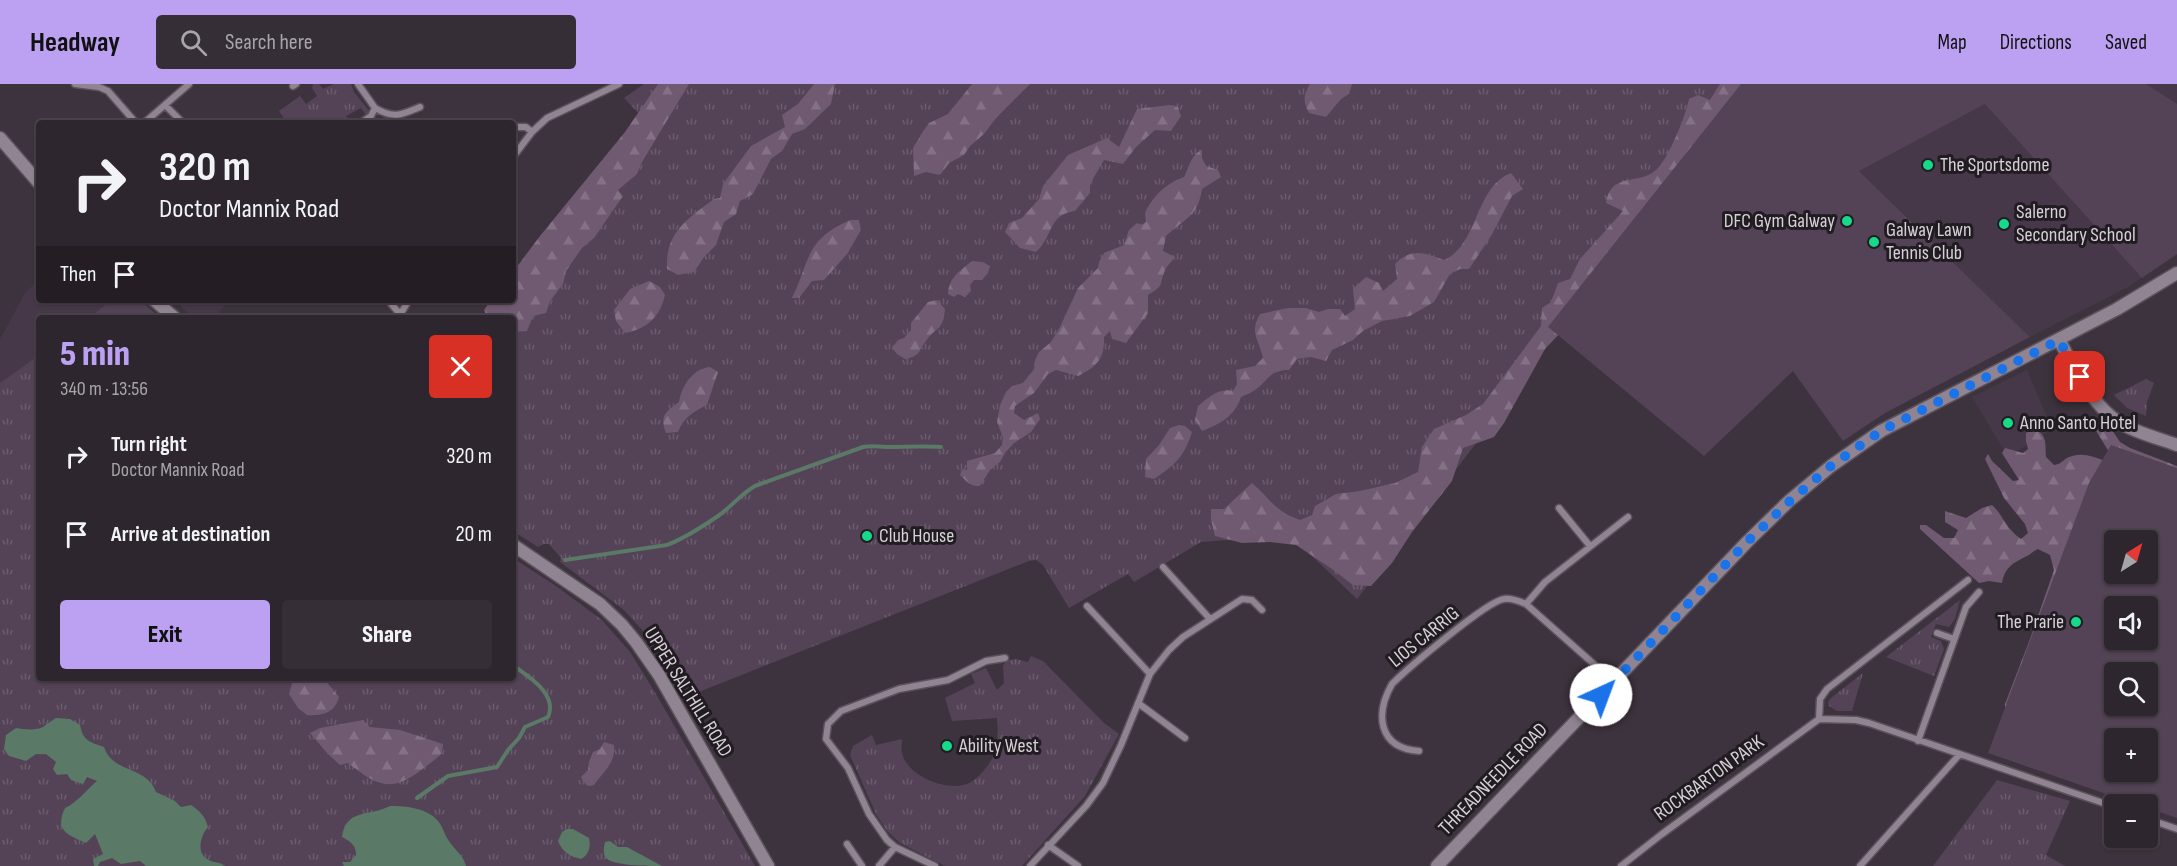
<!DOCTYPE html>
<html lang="en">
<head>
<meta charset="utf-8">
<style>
	:root { --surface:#2e262e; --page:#362e36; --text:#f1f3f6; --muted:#a7a5aa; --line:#49434a; --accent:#bca0f2 }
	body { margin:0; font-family:"Sofia Sans Condensed",sans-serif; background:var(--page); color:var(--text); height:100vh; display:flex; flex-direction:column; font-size:22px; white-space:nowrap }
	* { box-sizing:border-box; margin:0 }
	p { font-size:20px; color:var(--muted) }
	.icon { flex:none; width:33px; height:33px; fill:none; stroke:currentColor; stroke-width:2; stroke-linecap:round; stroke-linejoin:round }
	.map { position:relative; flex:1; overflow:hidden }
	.side { position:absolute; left:36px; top:231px; width:480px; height:366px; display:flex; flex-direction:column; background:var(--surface); border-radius:6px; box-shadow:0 2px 4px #0004,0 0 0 2px var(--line) }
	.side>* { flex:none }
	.guide { position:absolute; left:36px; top:36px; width:480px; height:183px; border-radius:6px; box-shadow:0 2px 4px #0004,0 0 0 2px var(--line); background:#2e262e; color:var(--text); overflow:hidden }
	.needle { width:39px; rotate:37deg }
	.fabs { position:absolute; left:2104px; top:446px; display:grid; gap:12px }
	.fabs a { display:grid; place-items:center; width:54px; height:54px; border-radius:6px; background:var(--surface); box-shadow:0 2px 4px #0004,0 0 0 2px var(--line); font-size:30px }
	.pin { position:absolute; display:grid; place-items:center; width:51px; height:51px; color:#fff; margin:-26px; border-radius:12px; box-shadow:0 3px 9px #0006 }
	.me { position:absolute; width:66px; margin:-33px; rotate:43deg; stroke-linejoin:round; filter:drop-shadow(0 0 4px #0008) }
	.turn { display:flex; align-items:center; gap:21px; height:126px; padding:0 24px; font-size:27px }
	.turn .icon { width:78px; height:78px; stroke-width:2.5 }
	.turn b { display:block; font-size:42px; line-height:51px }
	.then { display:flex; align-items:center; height:57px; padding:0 24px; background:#0003; gap:12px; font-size:22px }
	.round { display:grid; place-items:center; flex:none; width:63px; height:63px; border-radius:6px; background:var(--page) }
	.summary { display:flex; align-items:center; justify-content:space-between; height:102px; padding:0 24px }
	h1 { font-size:36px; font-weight:800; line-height:45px; color:var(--accent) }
	.button { display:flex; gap:12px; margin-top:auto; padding:12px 24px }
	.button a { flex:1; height:69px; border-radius:6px; background:var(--accent); color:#111; font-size:24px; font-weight:800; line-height:69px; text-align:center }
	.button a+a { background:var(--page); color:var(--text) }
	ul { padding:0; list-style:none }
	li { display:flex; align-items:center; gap:18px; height:78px; padding:0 24px }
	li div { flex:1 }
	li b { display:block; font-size:22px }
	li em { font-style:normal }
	header { display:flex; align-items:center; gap:36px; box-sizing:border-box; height:84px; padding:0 30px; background:var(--accent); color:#111 }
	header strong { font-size:28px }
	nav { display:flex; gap:33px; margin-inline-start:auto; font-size:21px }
	.search { width:420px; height:54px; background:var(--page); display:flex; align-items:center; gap:15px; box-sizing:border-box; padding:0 21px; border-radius:6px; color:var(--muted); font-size:22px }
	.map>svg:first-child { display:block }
	.built { fill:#473849 }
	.grass { fill:url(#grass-tufts) }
	.forest { fill:url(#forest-firs) }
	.park { fill:#544256; fill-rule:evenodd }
	.water { fill:#5a7966 }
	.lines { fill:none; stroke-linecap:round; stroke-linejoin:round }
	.stream { stroke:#5a7966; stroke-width:4 }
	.street-casing { stroke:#5a515a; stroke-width:9 }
	.secondary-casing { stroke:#5a515a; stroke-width:15 }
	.street { stroke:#918492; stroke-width:6 }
	.secondary { stroke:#918492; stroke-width:12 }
	.route { stroke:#1a73e8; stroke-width:10; stroke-dasharray:0 18 }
	.poi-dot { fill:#16d989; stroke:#211c22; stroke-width:2 }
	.labels { text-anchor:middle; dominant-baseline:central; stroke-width:6; stroke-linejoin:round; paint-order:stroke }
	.poi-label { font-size:20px; fill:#d7d0d7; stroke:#211c22; text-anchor:start }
	.street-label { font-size:20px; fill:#d7d0d7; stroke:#211c22 }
</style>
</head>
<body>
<header>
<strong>Headway</strong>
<div class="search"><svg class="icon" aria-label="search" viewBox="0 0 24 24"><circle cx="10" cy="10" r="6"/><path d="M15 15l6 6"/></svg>Search here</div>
<nav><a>Map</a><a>Directions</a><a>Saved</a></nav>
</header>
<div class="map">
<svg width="2177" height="782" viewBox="0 0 2177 782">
	<defs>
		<pattern id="grass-tufts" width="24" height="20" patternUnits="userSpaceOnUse" patternTransform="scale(1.5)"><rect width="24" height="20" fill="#544256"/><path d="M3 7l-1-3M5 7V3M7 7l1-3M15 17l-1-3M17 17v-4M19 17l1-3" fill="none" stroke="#6c5c6e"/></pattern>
		<pattern id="forest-firs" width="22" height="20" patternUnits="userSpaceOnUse" patternTransform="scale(1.5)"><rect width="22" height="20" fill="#705a72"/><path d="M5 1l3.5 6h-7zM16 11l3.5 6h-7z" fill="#847185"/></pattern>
	</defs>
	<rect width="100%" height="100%" fill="#3d333e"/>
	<path class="built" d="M1741,0h436v170l-49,33 -98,50 -171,-166z
		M39,195v21h73l-24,18h-49v37l-39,28v-44l25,-46z
		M174,216h55l-15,18h-20z
		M2027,286l25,59 -44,28 -36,-60z"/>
	<path class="grass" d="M313,0h6l4,5 11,-5h17l3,8 16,20 -4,3 -5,-7 -15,8 4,7h-63l-8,-12 21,-15 6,8 11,-8 -5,-8z
		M644,0h1097l-193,243 -68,111 -123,161 -67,-64 -89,7 -67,40 -6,-8 -59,34 -26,-43 -7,-5 -7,1 -343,136 -4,-7 4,-19 -15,-19h-9l-38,-42 -64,-48 1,-4 -12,-14h-5l-6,3 -25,-16v-213h-32l14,-18h18l127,-185 -16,-17z
		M112,216h27l22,18h-73z
		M39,271v323h474v-120l43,28 46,34 28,32 26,42 99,172h-755v-483z
		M2146,295l8,4 -7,19 -1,14 -19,-8 -13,-13z
		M1960,516l-5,19 -6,8 -13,-3 -5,13 10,4 3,8 -10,27 -48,-19z
		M1031,572l12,5 61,62 15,11 -34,62 -63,70h-77l-45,-23 -13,-12 -11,-17 -26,-59 3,-9 19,-11 4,10 26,-6c0,4 -1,9 0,14 5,24 49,41 69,29 12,-8 23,-22 26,-37 2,-8 0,-19 0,-27l-45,3 -7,-23 30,-15 -4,-9 15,-6 11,22 7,-7 -1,-17 3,-5 10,-2 12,3z
		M1863,589l-11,38h-15l-8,-5 -1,-4 3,-4z
		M1997,696l73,21 -24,54 19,11h-132z"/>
	<path class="forest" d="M658,0h31l-47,78 -5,12 -19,16 5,6 -29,42 -12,10 -16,23 -3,13 -13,17 -4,12 -13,3 -6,15 -14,1v-14h-25l-4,-8 7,-10h22v-28l27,-36 85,-104z
		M814,0h21l-4,20 -26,25 -13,5 -10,17 -11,8 -18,35 -13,7 -4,13 -12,8 -8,23 -12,12 -10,15 -16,3 -11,-6c-2,-36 20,-50 47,-70l6,-1 3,-14 28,-38 34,-19 -3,-12 16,-11z
		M972,0h58l-34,34 -12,16 -14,12 -6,9 -15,8 -9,12 -14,-3 -12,4 -1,-28 11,-18 5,-7 19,-9z
		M1310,0h42l-3,10 -8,5 -15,18 -17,-4c-6,-11 -6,-18 1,-29z
		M1720,0h39l-196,246 -18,19 -41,74 -10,14 -31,11 -11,33 -40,51 -20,31 -21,23 -18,-1 -21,-16 -36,-24 -26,-3 -28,1 -27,-7 -4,-17v-10h13l28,-26c20,17 21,27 48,37l12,-5 3,-9 21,-12 24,-3 35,-8 23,-11 4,-25 12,-18 32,-14 17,-11 58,-78 1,-18 9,-6 7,-19 12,-4 10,-20 43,-48 -17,-8c5,-32 32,-17 50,-33 13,-12 29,-53 33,-71l9,-4 12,5z
		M1170,21l8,2 3,9 -10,15 -16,-1 -19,17 -13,17 -19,-4 -14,24v9l-15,18c-28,4 -21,25 -39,41l-16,-4 -15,-16 4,-9 13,-5 17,-19 4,-13 25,-31 39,-17 12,9 18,-38z
		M1202,66v8l4,8 12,4 3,7 -19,12c-4,28 -18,30 -36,47l-3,15 12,6c-3,4 -8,9 -10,13 -6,15 0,15 -17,25v18l-22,30 -14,-4 -2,-8 -6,6c1,22 -8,30 -26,39l-22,-6 -8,4 -14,19 -19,13 -1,7 10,7 14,-7 2,6 -9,13 -17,11 -9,10 -5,9 -10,8 -10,16c-9,1 -14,-5 -20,-11l2,-6 5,1v-9l28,-8 7,-8 1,-8 -6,-15 3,-17 6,-13 6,-6 11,-3 11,-14 1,-9 4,-8 12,-10 9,-15 18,-39 20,-20 1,-6 5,-9 20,-8 5,-15 8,-7 5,2 4,-3 -1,-9c7,-16 21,-30 39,-36 5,-9 7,-23 18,-27z
		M1511,89l12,16 -11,7 -21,40 -22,33h-9l-10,5 -16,28 -24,14 -28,5 -19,10 -10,9 -21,10 -6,11 -15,-4 -14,2 -8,11c-20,0 -20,10 -34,20 -4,3 -10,5 -14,7 -6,19 -21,27 -39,34l-7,-11 3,-14c10,-8 21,-19 35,-15l4,-7 -1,-14 19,-4 8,-8c-4,-19 -14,-25 -3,-44l28,-6h18l13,4 9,-3h12l5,7 10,-7 -2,-20 13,-12 13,6 4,8 14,-12 -2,-15c16,-17 30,-11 49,-4 34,-14 31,-74 67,-87z
		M850,136h9l2,10 -14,24 -23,26 -12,1 -13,17h-7c19,-39 12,-57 58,-78z
		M972,177l11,1 7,4 -2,7 -6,7h-8l-4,5 1,6 -6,6 -7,-3 -4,3 -6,-3c1,-17 12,-23 24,-33z
		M649,197l11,6 5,8c-5,22 -18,34 -40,38l-9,-12 -2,-11 16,-21z
		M937,216l8,9c-2,23 -9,17 -19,32 -8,10 -5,15 -21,18l-8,-5 -5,-6 6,-8 6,-2 7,-8v-7l17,-21z
		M710,283l8,5 -11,33c-14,7 -23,12 -29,27l-12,1c-7,-18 0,-21 13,-31 3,-16 13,-33 31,-35z
		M2094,336l16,7 10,15 10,6 47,18v15l-30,-10 -142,243v-10l25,-65 24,-69 -4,-15 -12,-6c-5,2 -8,6 -13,8 -14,7 -20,11 -23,26l-13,-2 -10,2 -59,-54v-4h6l18,13h10l4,-8 -13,-8v-11l21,7 16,-10 10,-3c12,11 13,23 29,34l7,-6 -3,-9 -21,-26 -19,-39 3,-5 4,7 21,20 6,-1 -17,-27 3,-5 18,5 5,-4 -2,-8v-8l8,-4c14,6 11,15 12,28l8,8c7,-1 8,-4 13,-7 15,-7 25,-1 39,3l3,-9 -14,-23z
		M1179,341l6,1 7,6c-8,25 -17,33 -38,47l-9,-2 1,-18 13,-14 11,-17z
		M297,594l27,1 15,18c-4,16 -17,19 -32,18l-9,-7 -9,-14 4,-14z
		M363,636l7,7 30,3 43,14 -1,9c-6,7 -15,12 -22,18 -31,23 -45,13 -72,-8l-8,2 -13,-12 -17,-20 10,-5z
		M604,658l10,3c2,18 -11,27 -20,40l-6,1 -5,-5 -2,-4 7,-7 1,-8 4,-10 7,-3z"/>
	<path class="park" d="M1741,0h405l31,20v150l-35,24 -157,-174 -126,67 171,166 -145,76 -42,28 -50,-70 -89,85 -156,-129z
		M2111,361l66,23v350l-29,-10v-4h-13l-147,-51 101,-270zM2115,456h33v33h-33zM2115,522h33v33h-33zM2115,588h33v33h-33zM2115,654h33v33h-33z"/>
	<path class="water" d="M56,634l14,1 10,6c3,16 10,17 24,22 9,27 42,18 52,45l19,9 6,6 10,-2c9,6 14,11 17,22 -8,9 -13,29 3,34 6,2 9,1 14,5h-79l-6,-5 -19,3 -9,-6 -12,4 -2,4h-4l-1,-7 10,-5 -8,-20 -9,9c-18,-8 -32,-12 -21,-35 12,-5 22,-19 32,-27l-10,-4 -4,7 -12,-4 -4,-6 -10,1 -4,-6 3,-7 -10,-8h-10l-10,7 -17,-5 -5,-7 2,-14 10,-7c8,1 19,3 27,-1 4,-3 8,-6 13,-9z
		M390,722c17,0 37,2 48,15 5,6 6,12 9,17 6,11 16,16 19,28h-122l-2,-4h8l6,-7c0,-10 -5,-13 -14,-18 4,-29 27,-20 48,-31z
		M567,745h6l16,9c2,8 0,17 -8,21 -10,-2 -19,-7 -23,-18l4,-9z
		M610,757l8,6h9l35,19c-13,0 -51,0 -57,-9 -2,-5 -1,-11 0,-15z"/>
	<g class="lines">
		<path class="stream" d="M565,476l102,-15c18,-7 35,-18 51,-29 13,-9 23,-22 37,-30l108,-39c9,-2 16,0 24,0 19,0 36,-1 54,0
			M417,714l31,-22 49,-9 11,-17 11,-12 6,-11 23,-10c10,-23 -19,-40 -34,-51"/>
		<g class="street-casing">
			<path id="street" d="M75,0l24,3 9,4 28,32
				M358,0l17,24 -4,8 -10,7
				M293,2l3,-2
				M165,21l18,18
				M375,24c19,11 26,7 45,-1
				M144,39l45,-39
				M513,43h13l6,5
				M513,73l19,-25 15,-14 72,-34
				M388,216l11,13
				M398,234l11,-18
				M1559,424l31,38
				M1163,483l47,52
				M1526,520l19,-22 83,-65
				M1087,522l63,68
				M1937,549l17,6
				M1138,619l47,35
				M1819,635l1,-20 7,-10 141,-109
				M1918,657l48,-134 13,-15
				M1419,667c-41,-3 -44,-37 -27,-67 15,-15 95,-83 112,-85 7,-1 15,2 22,5l87,77
				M2148,735l29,10
				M847,760l15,22
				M1048,761l30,21
				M879,782l16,-19
				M935,782l-40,-19 -8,-7 -18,-26 -21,-46 -22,-29 2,-15 13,-13 58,-22 49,-9 38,-19 19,-3
				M1030,782l56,-60 17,-23 18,-38 29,-71 19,-24 14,-13 59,-38 10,1 10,10
				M1621,782l41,-32 157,-115 37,1 13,3 246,84
				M1860,782l99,-111"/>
		</g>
		<g class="secondary-casing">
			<path id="secondary" d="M0,54l39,45
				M154,216l21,18
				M2059,256c16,28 32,65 61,83 17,10 38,15 57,22
				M513,461l87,59 22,21 14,17 23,33 109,191
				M1437,782l311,-325 41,-40 42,-35 50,-35 236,-122 60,-36"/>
		</g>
		<use href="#street" class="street"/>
		<use href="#secondary" class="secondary"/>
	</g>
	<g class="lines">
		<path class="route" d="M1601,611l147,-154 42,-40 41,-35 50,-35 178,-91 21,37"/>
	</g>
	<g class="poi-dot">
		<circle cx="1928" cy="81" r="6"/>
		<circle cx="1847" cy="137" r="6"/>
		<circle cx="2004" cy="140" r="6"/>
		<circle cx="1874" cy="158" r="6"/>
		<circle cx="2008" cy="339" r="6"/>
		<circle cx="867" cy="452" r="6"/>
		<circle cx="2076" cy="538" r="6"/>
		<circle cx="947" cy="662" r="6"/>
	</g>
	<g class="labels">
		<g class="poi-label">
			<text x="1940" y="81">The Sportsdome</text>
			<text x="2016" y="128">Salerno<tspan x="2016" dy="23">Secondary School</tspan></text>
			<text x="1835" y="137" text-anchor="end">DFC Gym Galway</text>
			<text x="1886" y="146">Galway Lawn<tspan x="1886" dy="23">Tennis Club</tspan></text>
			<text x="2020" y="339">Anno Santo Hotel</text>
			<text x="879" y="452">Club House</text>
			<text x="2064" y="538" text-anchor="end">The Prarie</text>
			<text x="959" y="662">Ability West</text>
		</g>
		<g class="street-label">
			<text transform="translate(1424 553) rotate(-39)">LIOS CARRIG</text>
			<text transform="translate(688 608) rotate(58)">UPPER SALTHILL ROAD</text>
			<text transform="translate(1709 694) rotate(-36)">ROCKBARTON PARK</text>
			<text transform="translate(1493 695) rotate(-46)">THREADNEEDLE ROAD</text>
		</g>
	</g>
</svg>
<div class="fabs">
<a><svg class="needle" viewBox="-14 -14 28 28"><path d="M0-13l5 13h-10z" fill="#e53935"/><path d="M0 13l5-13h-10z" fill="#a7a5aa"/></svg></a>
<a><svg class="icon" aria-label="sound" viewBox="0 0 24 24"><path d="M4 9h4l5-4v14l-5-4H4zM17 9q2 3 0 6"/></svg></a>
<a><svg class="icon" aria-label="search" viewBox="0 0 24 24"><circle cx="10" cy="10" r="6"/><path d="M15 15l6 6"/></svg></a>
<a>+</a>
<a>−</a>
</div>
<div class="pin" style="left:2080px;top:293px;background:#d93025"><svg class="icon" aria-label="arrive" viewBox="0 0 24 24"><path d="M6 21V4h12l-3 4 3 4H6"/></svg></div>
<svg class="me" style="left:1601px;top:611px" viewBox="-20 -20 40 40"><circle r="19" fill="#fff"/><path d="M0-13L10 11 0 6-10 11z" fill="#1a73e8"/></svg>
<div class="guide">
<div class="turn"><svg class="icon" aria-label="right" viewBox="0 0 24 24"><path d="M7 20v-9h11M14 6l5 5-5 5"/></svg><div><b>320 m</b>Doctor Mannix Road</div></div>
<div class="then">Then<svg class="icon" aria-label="arrive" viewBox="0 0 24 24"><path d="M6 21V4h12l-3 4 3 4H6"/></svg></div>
</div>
<section class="side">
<div class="summary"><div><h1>5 min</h1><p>340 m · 13:56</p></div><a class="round" style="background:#d93025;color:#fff"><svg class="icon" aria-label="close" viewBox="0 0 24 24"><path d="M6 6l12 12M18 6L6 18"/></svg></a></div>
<ul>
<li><svg class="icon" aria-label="right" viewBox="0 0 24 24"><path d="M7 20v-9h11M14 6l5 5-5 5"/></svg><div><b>Turn right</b><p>Doctor Mannix Road</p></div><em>320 m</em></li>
<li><svg class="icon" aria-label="arrive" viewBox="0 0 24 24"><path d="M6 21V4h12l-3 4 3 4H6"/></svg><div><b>Arrive at destination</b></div><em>20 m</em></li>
</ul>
<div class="button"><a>Exit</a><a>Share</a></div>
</section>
</div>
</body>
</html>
